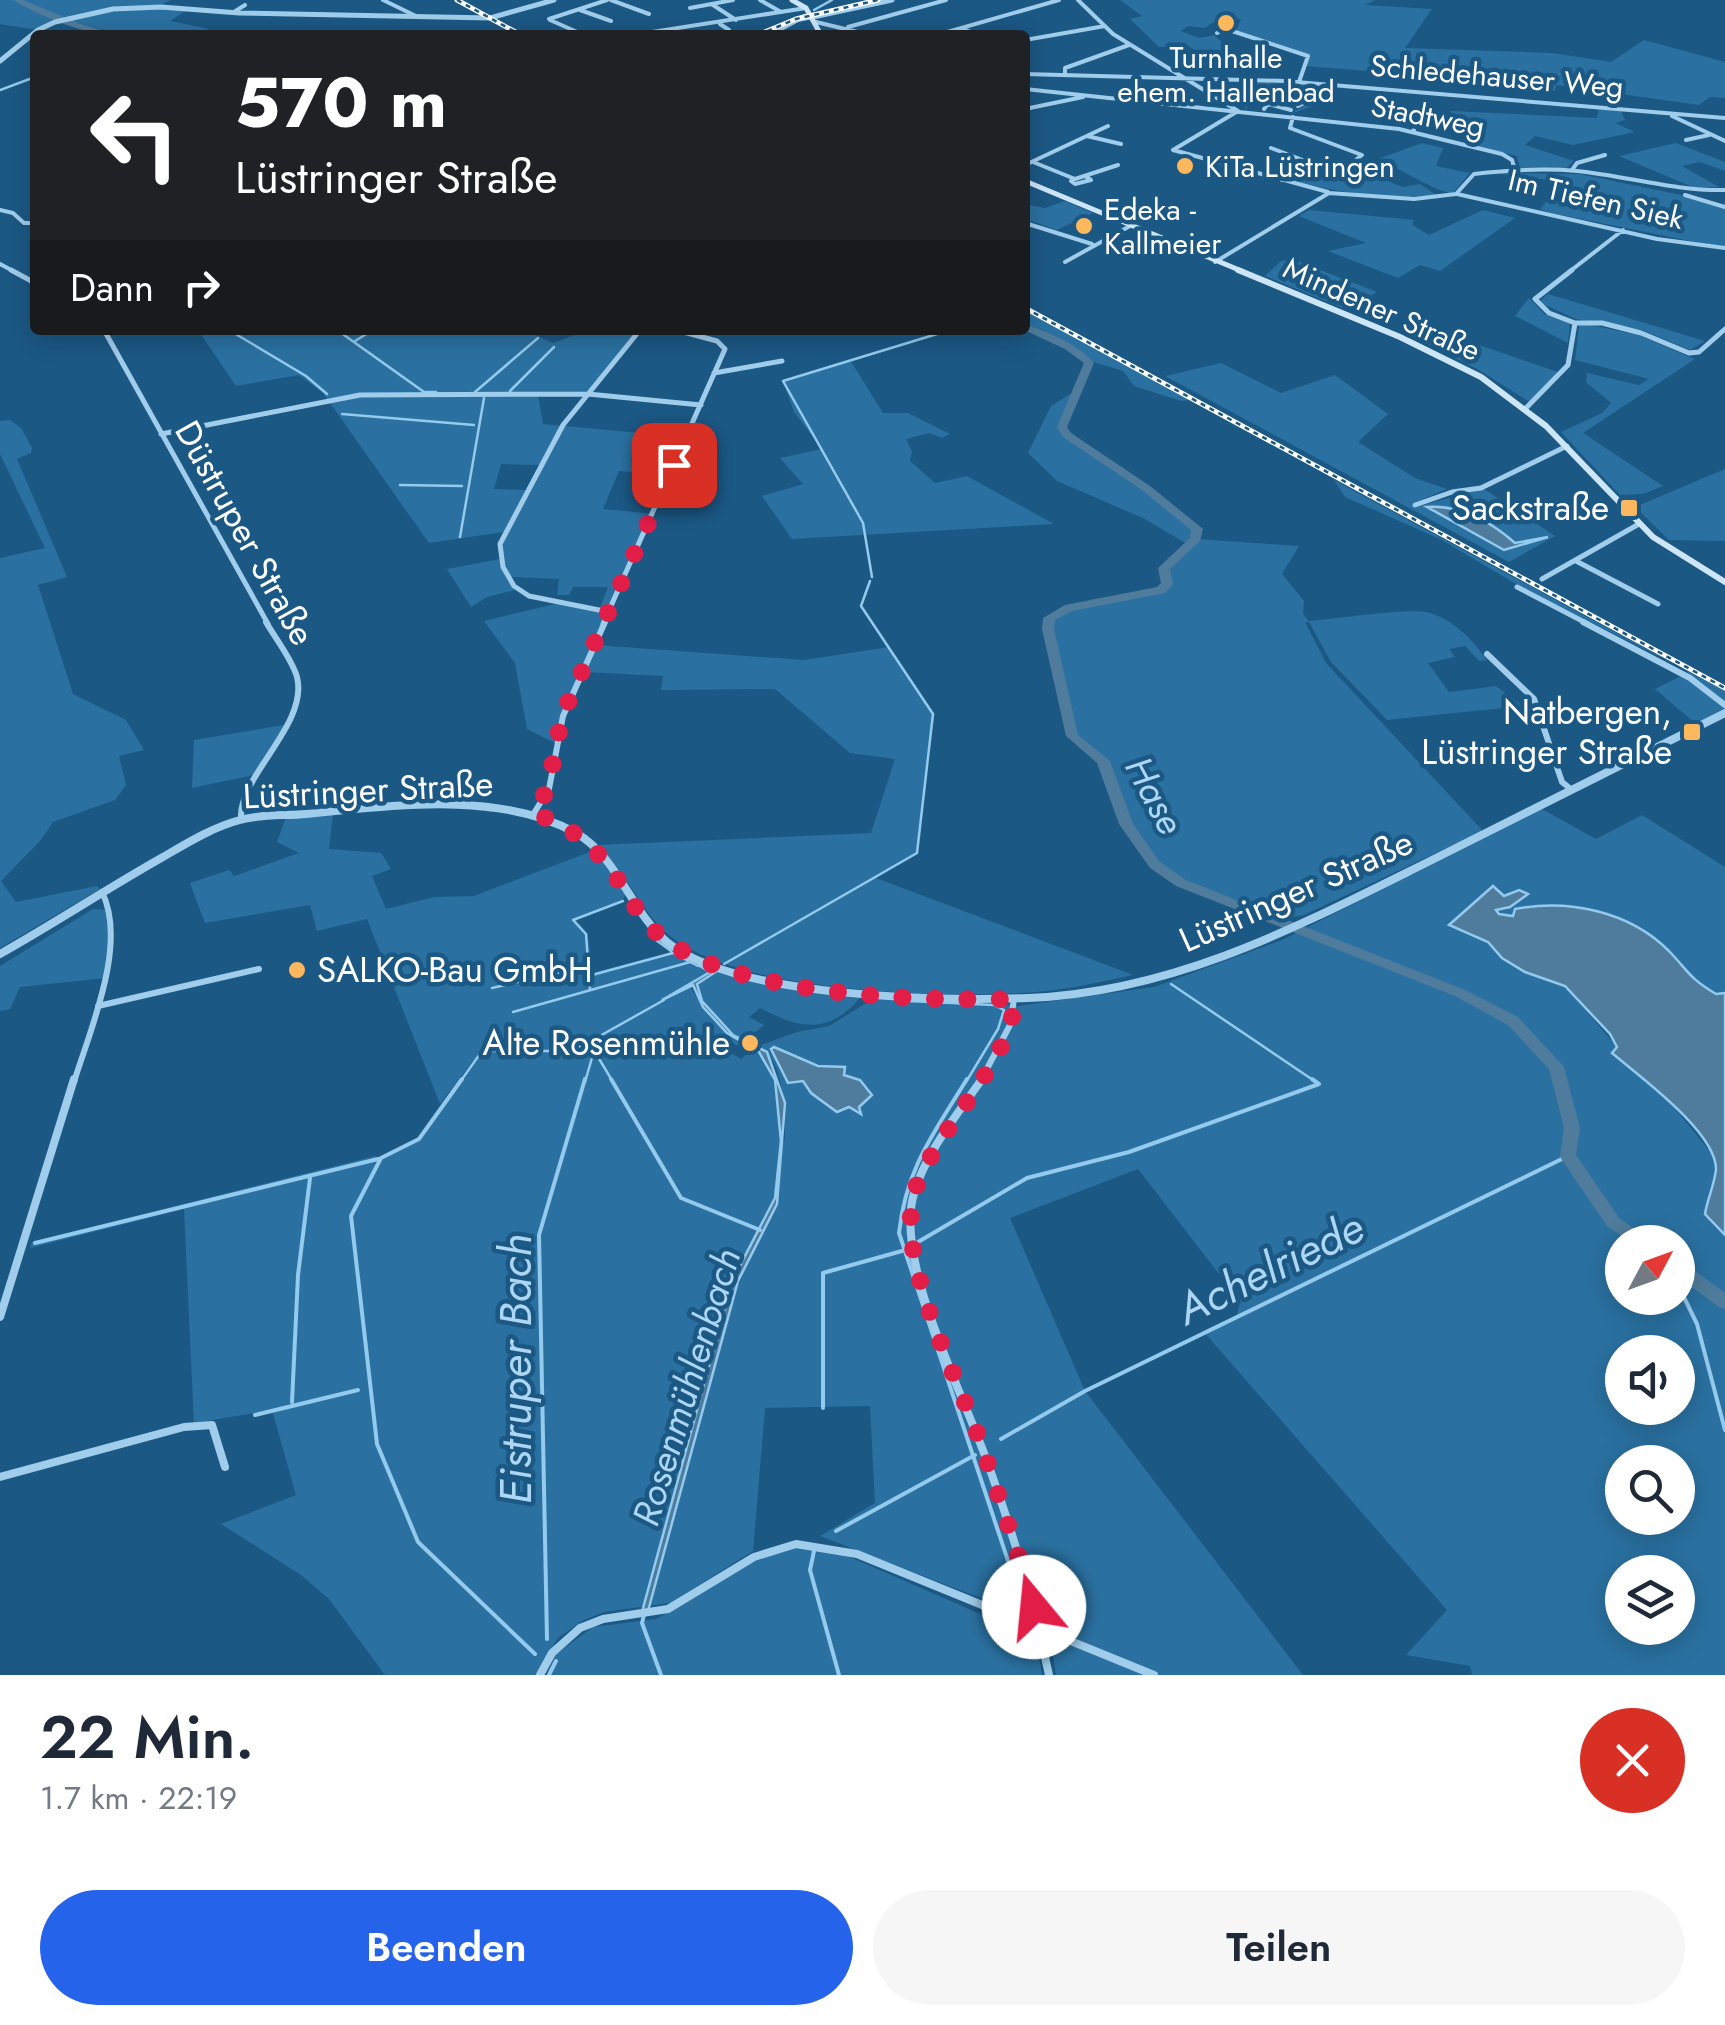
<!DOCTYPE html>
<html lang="de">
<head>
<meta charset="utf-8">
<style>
	:root { --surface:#fff; --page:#f6f6f7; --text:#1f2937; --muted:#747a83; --accent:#2563eb }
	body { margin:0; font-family:Jost,sans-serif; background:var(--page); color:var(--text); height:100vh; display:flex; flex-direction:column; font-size:38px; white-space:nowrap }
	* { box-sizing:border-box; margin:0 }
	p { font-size:32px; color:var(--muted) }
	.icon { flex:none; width:55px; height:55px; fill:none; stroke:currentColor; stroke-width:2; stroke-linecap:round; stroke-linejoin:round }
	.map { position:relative; height:1675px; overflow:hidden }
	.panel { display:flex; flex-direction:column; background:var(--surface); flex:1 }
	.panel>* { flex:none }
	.hud { position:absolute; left:30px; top:30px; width:1000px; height:305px; border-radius:10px; box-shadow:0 5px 25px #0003; background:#202124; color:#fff; overflow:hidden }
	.needle { width:65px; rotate:49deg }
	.controls { position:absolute; left:1605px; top:1225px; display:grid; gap:20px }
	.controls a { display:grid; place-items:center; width:90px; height:90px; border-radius:50%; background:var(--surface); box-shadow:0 5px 25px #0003; font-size:50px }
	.pin { position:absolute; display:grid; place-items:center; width:85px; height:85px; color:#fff; margin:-42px; border-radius:20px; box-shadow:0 5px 15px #0006 }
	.me { position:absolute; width:110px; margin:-55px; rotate:343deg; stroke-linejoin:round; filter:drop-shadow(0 0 8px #0008) }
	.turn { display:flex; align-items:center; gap:35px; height:210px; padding:0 40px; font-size:45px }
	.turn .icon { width:130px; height:130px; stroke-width:2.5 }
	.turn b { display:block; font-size:70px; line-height:85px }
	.then { display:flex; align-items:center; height:95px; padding:0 40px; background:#0003; gap:20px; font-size:38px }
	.round { display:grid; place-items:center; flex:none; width:105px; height:105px; border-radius:52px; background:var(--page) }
	.summary { display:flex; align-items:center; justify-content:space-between; height:170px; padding:0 40px }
	h1 { font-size:60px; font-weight:600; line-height:75px }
	.action { display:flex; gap:20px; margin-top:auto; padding:20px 40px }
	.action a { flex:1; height:115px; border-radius:60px; background:var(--accent); color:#fff; font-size:40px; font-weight:600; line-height:115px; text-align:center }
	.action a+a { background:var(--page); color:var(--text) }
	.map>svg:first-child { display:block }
	.green { fill:#2a71a1; fill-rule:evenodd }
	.water { fill:#4f7c9c; stroke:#93caed; stroke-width:2.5 }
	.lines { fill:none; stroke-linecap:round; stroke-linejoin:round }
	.stream-far1 { stroke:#93caed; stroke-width:2.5 }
	.stream { stroke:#93caed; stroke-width:4 }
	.river { fill:#4f7c9c; fill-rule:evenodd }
	.minor-far3 { stroke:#a0cdeb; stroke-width:4 }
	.minor-far2 { stroke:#a0cdeb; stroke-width:5 }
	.minor-far1 { stroke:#a0cdeb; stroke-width:6 }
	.minor { stroke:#a0cdeb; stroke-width:8 }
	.tertiary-far1 { stroke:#a0cdeb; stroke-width:5 }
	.tertiary { stroke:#a0cdeb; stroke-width:8 }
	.secondary-far1 { stroke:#cce6f8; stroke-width:5 }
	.secondary { stroke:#cce6f8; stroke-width:6 }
	.rail-casing { stroke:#fff; stroke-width:5 }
	.rail { stroke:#1b5884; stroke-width:2.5; stroke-dasharray:5; stroke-linecap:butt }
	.route { stroke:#e11d48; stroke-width:18; stroke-dasharray:0 32.4 }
	.poi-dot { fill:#fdb75d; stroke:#1b5884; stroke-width:4 }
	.labels { text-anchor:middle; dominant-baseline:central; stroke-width:9; stroke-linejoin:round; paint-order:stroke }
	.far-poi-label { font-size:30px; fill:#fff; stroke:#1b5884; text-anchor:start }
	.far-street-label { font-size:30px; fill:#fff; stroke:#1b5884 }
	.poi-label { font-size:35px; fill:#fff; stroke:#1b5884; text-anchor:end }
	.street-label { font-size:35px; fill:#fff; stroke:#1b5884 }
	.water-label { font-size:38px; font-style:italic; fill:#acd6f3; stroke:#1b5884 }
	.near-water-label { font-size:45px; font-style:italic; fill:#acd6f3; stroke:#1b5884 }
</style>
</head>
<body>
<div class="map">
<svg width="1725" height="1675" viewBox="0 0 1725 1675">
	<rect width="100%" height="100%" fill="#1b5884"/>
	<path class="green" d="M0,0h171l-15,7 31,3 -17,11 39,8 -5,2 16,4h-96l-57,-15 -29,10 -38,-6z
		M1120,0h256l-11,5 67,4 -27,39 147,5 59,9 33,-22 81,22v36l-15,-1 -11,8 -143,-20 -1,6 -51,-5 -1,-5 -199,-15 6,-9 -74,-26 5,-12c-14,-2 -25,-1 -36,9l-17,-2 -7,5 18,7 15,-3 14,13 19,9v5l-40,-4 -19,-12 -29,1 -29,-28 12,-3z
		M1247,82l82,4 -2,15 -37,13 27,-15c-13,-13 -37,-12 -52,-5l-9,-2 -11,19z
		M1599,109l22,2 4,9 -10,3 20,9 -62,13 -38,-9 -10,9 49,16 -8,7h-46l-3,-12 -41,-10 8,-7 -44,-11 11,-17 146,7z
		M1422,143l21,5 -7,18 34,7 -17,20c-14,1 -58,-27 -75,-34z
		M1676,143l49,19v9l-25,-9 -18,4 37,21 -24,1 -76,-32z
		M1310,167l49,16 13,-8 31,12 17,-3 16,11c-48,6 -100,-3 -146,-15z
		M1493,173l86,1 146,30v44l-174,-35 -11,-4 24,-27z
		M1065,201l28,12 -36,17 -32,-11v-15l20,4z
		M1309,210l105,10 -2,5 17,10 54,-25 32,8 -75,53 -20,-6 -22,13 -70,-27 38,-8 -67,-27z
		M1292,259l85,33 -30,18 -82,-34 16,-15z
		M1548,294l157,47 -15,9 -48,-20 -66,-11 -33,-15 -2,-4z
		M1529,298l15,16 26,9 -2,20 -53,-27z
		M1025,310l165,90 -9,1 -47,-15 -11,-15 -36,-11 -62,-33z
		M1586,324l52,11 57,24 -112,74 80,53 -20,8 -23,1 -59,-63 41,-19 9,-10 -25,-21 1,-9 52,12 10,-6 -74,-19 4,-34z
		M198,330h327l28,13 36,-13h51l-52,64 -50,1 5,29 97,9 -9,28 44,4 -5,10 -51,-4 -16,38 51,5 -59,131 209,15 85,-13 44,67 -16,139 -41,25 257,97c-36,8 -77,17 -114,18 -89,4 -273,-1 -345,-54 -34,-25 -46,-67 -77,-94l274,-12 24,-74 -45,-6 -75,-64 -114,1 2,-14 -78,-4 -12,21 -16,51 -30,-15 -12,-66 -31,-42 75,-18 40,7 9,-23h-35l-4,8h-12l2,-16 -49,-2 9,12 -32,8 -16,10 -24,-38 53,-10 4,-27 -75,11 -106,-150 -24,-18 -63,11zM501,464l37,1 1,1 -13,24 -32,-1z
		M1441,332l117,40 -25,28 -5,1 -49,-31 -56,-28z
		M850,360l33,53h25l42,21 -8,4 -13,-5 -23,6 6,13 -2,9 25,22 32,-7 87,48 -262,15 -30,-43 41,-12 -23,-26 42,-9 -28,-37 -11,-31z
		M1221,363l60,30 54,-18 53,39 -30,28 57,36 32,11 -36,15 4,3 69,-18 71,47 -46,26 -344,-186z
		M1075,391v10l-13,26 5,8 79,53 51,41v10l102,7 -17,28 22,27 -1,12 5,8c25,-2 99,-13 118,-9 26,6 47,28 61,48l-8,1 -14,-15 -16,3 6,8 -27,6 21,29 47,-6 27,20 -136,14 -56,-58 -22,-40h-4l21,41 157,168 -179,84 -28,5 -95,-37 -26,-18 -27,-39 -25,-65 -31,-25 -24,-106 1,-12 20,-10 92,-18 5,-4c1,-26 1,-24 23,-41l-46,-27 -86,-37 -29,-28 23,-47z
		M10,420l11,8 11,20 -1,5 -14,6 50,118 -29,8 35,109 53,26 18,30 -25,6 7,29 -11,15 -62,22 -13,19 -39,40 15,21 81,-16 3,3 -100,59v-390l45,-10 -45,-94v-33z
		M1725,469v72l-56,-1 -34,-33z
		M1334,480l342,185 -153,-77 -83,-49 -95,-42z
		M1689,672l36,19v19l-29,14 -41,-35z
		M284,725l-26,49 -66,14 2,-48z
		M1542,809l54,30 46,-24 83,52v126l-9,1 -27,-17 -21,-27 -44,-31 -39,-12 -77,10 -13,-7 9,-4 13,-16 -14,6 -11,-9 -42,38 38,17 14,16 23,14 40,14 52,61 -4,7 59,51 42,51 2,16 -7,21 5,33 11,9v440h-253l-2,-9 -64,-11 41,-45 -244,-279 34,-16 3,-14 -102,-132 -128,49 75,173 218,284h-247l-8,-51 -228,-88 55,-33 -5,-97 -105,2 -12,143 -83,52 -66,9 -20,8 -26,18 -23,37h-150l-56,-76 -28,-24 -80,-51 75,-29 -24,-85 -78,13 -10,-214 -154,39 2,-6 343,-86 3,3 -28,56 17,158h3l-18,-157 31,-58 38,-18 61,-87 8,-3 -10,2 -40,52 -73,-185 -50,12 -7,-26 -105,18 -15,-40 39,-13 5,6 65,-23 -22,-11 9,-25 47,-3 -4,35 52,4 10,16 -19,7 14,33 48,-12 40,-1 121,-46 32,43 -6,9 -45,18 12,14 4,39 83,-22 34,20 -20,14 14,22 38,36 -3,3 -12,-7 -7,7 22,13 13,-10c28,23 24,59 28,92l3,-1c0,-25 0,-85 -29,-93l41,-15 32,-6 49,-30 140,10 136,-19 128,-47zM771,1049l73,24 16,7 10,14 -11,13v7l-10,-7 -13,5 -26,-19 -4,-10 -6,-3 -8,4 -10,-9zM1622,1242h56v56h-56zM1622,1352h56v56h-56zM1622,1462h56v56h-56zM1622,1572h56v56h-56z
		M93,909l18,1 -5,68 -86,9 -10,22 -10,2v-45z
		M717,971l142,25 1,2c-33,38 -61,30 -100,10l-11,9 15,8 -20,16c-19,-9 -43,-36 -47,-57z
		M792,1546l35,1 190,83 18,3 7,42h-496l10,-21 37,-27 63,-8 40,-22 57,-41z"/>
	<path class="water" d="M1427,507c34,-2 63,14 88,36l33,-6 -44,13z
		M1493,886l11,10 15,-6 9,4 -18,13 -14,3 3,4 14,2 2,-7c54,-10 114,2 154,42 20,21 20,27 47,43l9,-1v242l-20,-21c2,-14 10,-31 11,-45 0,-37 -77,-93 -104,-116l5,-6 -7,-13 -45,-48 -40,-14 -23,-14 -14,-16 -39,-17z
		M698,965l19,6 -20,13 5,17 31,34 34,17 18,51 -8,101 -39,77 -90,330 -6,1 90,-331 43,-83 6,-57 -6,-61 -16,-28 -32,-19 -24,-26 -10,-22 -31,15 48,-28z
		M774,1047l44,19 27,1 -1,8 16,5 12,15 -13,12 2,7 -12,-7 -12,5 -26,-19 -8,-12 -15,2 -17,-34z"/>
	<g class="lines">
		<path class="stream-far1" d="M863,3l9,-3
			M814,10l18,-10
			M754,35l51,-20
			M0,90l35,-13
			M242,330l-8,3 72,43 21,18
			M337,330l87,62h12
			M483,333l4,-3
			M355,341l18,-11
			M510,391l44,-44
			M475,392l63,-54
			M342,414l132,11
			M400,485l62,1
			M460,537l24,-139
			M872,577l-9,-54 -80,-142 167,-51
			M656,940l15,11
			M724,964l193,-111 16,-139 -72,-108 9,-25
			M592,975l81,-22 25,13
			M1171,984l145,98
			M492,988l96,-22
			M590,989l-4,-55 -13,-14 50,-19
			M908,1001l86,4 10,5 -6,19 -32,53
			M513,1012l177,-50
			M595,1052l18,30
			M460,1082l22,-31h89l27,-14
			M585,1082l13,-45 66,-37"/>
		<path class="stream" d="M462,1079l-43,60 -38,19 -30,58 26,228 41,98 117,112
			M611,1079l70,119 79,32
			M967,1079c-33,54 -61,89 -68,154l125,376
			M918,1242l109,-64 102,-26 190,-68 -7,-5
			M35,1243l343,-84
			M1678,1285l19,39 28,106
			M292,1402l6,-127 12,-97
			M823,1408v-135l79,-22
			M255,1415l103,-25
			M1001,1439l84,-48 483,-235
			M836,1531l139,-76
			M814,1551l-4,19 29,105
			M644,1615l-2,8 19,52
			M547,1639l-8,-404 46,-156
			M549,1675l7,-14"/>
		<path class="river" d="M13,0h10l55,23 41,12c-36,0 -76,-18 -106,-35z
			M1025,324c24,9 52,19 69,39l-27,64 4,6 79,53 53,43 -3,12 -30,28 3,15 -8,9 -93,18 -17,9 -1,9 24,106 32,26 23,63 27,38 26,18 279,110 53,27 46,50 16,61 -4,27 43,63 29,20 2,4h-20l-23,-16 -45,-66 -2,-4 4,-28 -15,-59 -41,-44 -53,-29 -279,-110 -26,-18 -31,-44 -22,-61 -31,-27 -24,-107 1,-11 22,-13 92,-18 4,-4 -3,-15 32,-30 1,-8 -49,-40 -79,-53 -6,-10 27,-64 -19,-14 -41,-19z
			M1678,1262l6,1 41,30v16l-6,-2 -41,-30z"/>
		<path class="minor-far3" d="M383,0l35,17
			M611,0l38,14
			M760,0l21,12
			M1078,0l35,34 125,77 -65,39 155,42
			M713,5l23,15
			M690,8l43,-8
			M580,10l31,11
			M234,12l11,-7
			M549,19l58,-19
			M550,20l34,15
			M816,22l54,13
			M720,24l9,6 -8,5
			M848,27l98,-27
			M963,29l16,6
			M1217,33l9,-4 82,27 -9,26
			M633,35l173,-27
			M770,35l28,-15 15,-3
			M937,35l122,-35
			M1025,40l80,-14
			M1025,74l259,7 441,37
			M1065,75v-7l64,-23
			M1025,89l374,40 103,25 10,6 3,10
			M1256,93l44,12
			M1288,94l21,6
			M1298,106l12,-6
			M1377,106l39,5 3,4 -6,17
			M1025,109l58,-12
			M1264,109l4,-5 23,6
			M1672,116l53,25
			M1293,117l-3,11 72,27 -23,18
			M1087,136l34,8
			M1686,140l23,-5
			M1271,148l37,14 -26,18
			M1033,162l42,17 -4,2 4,3 16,-4 -6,-4
			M1025,165l83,-39
			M1572,170l5,-7 28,-8
			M1075,179l43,-14
			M1457,194l200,45 68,9
			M1685,195l40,12
			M0,210l13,3 11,10h11
			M1025,223l67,21
			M1065,262l65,-36
			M1215,262l114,-69 85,6 42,-5 18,-20c34,-4 68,-6 103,-3 50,5 97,20 148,19
			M0,264l15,8
			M1569,272l54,-42"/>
		<path class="minor-far2" d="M11,270l24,13
			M1572,270l-37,29 14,14 26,10
			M104,330l164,294
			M714,373l68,-12
			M1526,408l42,-43 7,-42h27l39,10 48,20 10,-1 26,-23
			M161,434l199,-39 228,-1 113,11
			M1415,505l37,-13 29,-4 86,-42
			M1576,561l82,43
			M1542,579l97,-55
			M1517,587l71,37
			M609,612l-80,-16 -15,-10 -11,-19 -3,-23 63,-119 77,-95
			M603,624l122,-275 -8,-8 -41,-11"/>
		<path class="minor-far1" d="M1583,622l107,56 35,27
			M1487,654l47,45 28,83 10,8
			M534,813l15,-24 14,-73 42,-94
			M241,819c-3,-43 68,-94 56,-142 -5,-18 -22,-39 -31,-55
			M98,1006l161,-37
			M74,1082c16,-52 54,-138 28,-190
			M980,1082l30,-57 4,-26"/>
		<path class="minor" d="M982,1079c-25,36 -58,75 -69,118 -17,69 51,198 75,267 25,69 46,139 61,211
			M0,1317l74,-238
			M0,1477l184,-50 28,-2 13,42
			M540,1675l12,-22 28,-25 23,-9 65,-10 86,-52 42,-13 61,10 297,121"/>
		<path class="tertiary-far1" d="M813,17l79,-17
			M0,61l38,-31 17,-8 58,-13 48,-2 78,6 251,5 64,-18"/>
		<path class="tertiary" d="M0,954c55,-31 108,-66 163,-97 24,-14 50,-30 77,-37 20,-6 45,-4 66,-6 85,-8 193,-24 270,19 42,24 55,79 91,109 69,56 272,59 361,56 147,-6 271,-72 400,-136 99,-49 198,-99 297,-149"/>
		<path class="secondary-far1" d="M792,0l14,8 15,27
			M1025,181l219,91"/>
		<path class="secondary" d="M1238,270l162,67 81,40 65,49 107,111 72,45"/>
		<g class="rail-casing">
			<path id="rail" d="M457,0l64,35
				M758,35l38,-16 82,-19
				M1025,308l700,380"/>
		</g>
		<use href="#rail" class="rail"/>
	</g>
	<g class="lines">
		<path class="route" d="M674,465l-112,251 -14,72 -14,25c45,18 65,36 91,78 10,15 18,30 32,42 72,64 262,68 357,66 1,61 -83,134 -100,195 -18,66 43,182 66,247 19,55 37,110 54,166"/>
	</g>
	<g class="poi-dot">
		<circle cx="1226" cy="23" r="10"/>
		<circle cx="1185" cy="166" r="10"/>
		<circle cx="1084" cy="226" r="10"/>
		<rect x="1619" y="498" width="20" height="20" rx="5"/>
		<rect x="1682" y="722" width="20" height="20" rx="5"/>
		<circle cx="297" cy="970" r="10"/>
		<circle cx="750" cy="1043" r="10"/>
	</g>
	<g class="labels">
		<g class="far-poi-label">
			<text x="1226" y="57" text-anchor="middle">Turnhalle<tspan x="1226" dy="34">ehem. Hallenbad</tspan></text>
			<text x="1205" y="166">KiTa Lüstringen</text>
			<text x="1104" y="209">Edeka -<tspan x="1104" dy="34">Kallmeier</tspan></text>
		</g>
		<g class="far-street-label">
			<text transform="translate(1497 76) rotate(5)">Schledehauser Weg</text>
			<text transform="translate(1428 116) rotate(11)">Stadtweg</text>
			<text transform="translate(1596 199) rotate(13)">Im Tiefen Siek</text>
			<text transform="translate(1382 309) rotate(24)">Mindener Straße</text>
		</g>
		<g class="poi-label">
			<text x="1609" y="508">Sackstraße</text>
			<text x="1672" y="712">Natbergen,<tspan x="1672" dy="40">Lüstringer Straße</tspan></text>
			<text x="317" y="970" text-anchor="start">SALKO-Bau GmbH</text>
			<text x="730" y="1043">Alte Rosenmühle</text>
		</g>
		<g class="street-label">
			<text transform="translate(245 533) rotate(61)">Düstruper Straße</text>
			<text transform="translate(368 790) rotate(-3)">Lüstringer Straße</text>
			<text transform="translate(1296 891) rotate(-24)">Lüstringer Straße</text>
		</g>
		<g class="water-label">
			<text transform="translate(1155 795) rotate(62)">Hase</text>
			<text transform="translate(686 1387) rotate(-73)">Rosenmühlenbach</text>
		</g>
		<g class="near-water-label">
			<text transform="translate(1270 1268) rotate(-26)">Achelriede</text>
			<text transform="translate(515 1369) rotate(-90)">Eistruper Bach</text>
		</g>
	</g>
</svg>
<div class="controls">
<a><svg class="needle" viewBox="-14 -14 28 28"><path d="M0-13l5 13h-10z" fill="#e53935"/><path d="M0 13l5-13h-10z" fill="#747a83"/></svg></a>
<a><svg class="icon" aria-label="sound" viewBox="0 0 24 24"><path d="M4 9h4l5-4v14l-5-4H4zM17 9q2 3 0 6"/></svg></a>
<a><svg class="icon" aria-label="search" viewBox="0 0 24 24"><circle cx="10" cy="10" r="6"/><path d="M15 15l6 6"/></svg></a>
<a><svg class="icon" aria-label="layers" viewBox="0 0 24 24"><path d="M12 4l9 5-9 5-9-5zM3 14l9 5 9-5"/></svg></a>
</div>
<div class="pin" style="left:674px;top:465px;background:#d93025"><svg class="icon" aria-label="arrive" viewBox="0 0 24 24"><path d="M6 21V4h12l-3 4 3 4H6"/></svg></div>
<svg class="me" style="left:1034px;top:1607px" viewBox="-20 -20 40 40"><circle r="19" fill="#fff"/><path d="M0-13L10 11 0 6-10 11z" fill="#e11d48"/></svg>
<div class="hud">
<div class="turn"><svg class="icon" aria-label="left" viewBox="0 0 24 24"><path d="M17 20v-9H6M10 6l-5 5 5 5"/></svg><div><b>570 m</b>Lüstringer Straße</div></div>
<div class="then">Dann<svg class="icon" aria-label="right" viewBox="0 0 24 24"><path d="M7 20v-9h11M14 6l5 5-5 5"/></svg></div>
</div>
</div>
<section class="panel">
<div class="summary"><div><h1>22 Min.</h1><p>1.7 km · 22:19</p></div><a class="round" style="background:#d93025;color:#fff"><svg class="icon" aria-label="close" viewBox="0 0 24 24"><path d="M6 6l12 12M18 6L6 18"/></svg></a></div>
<div class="action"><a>Beenden</a><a>Teilen</a></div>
</section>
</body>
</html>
